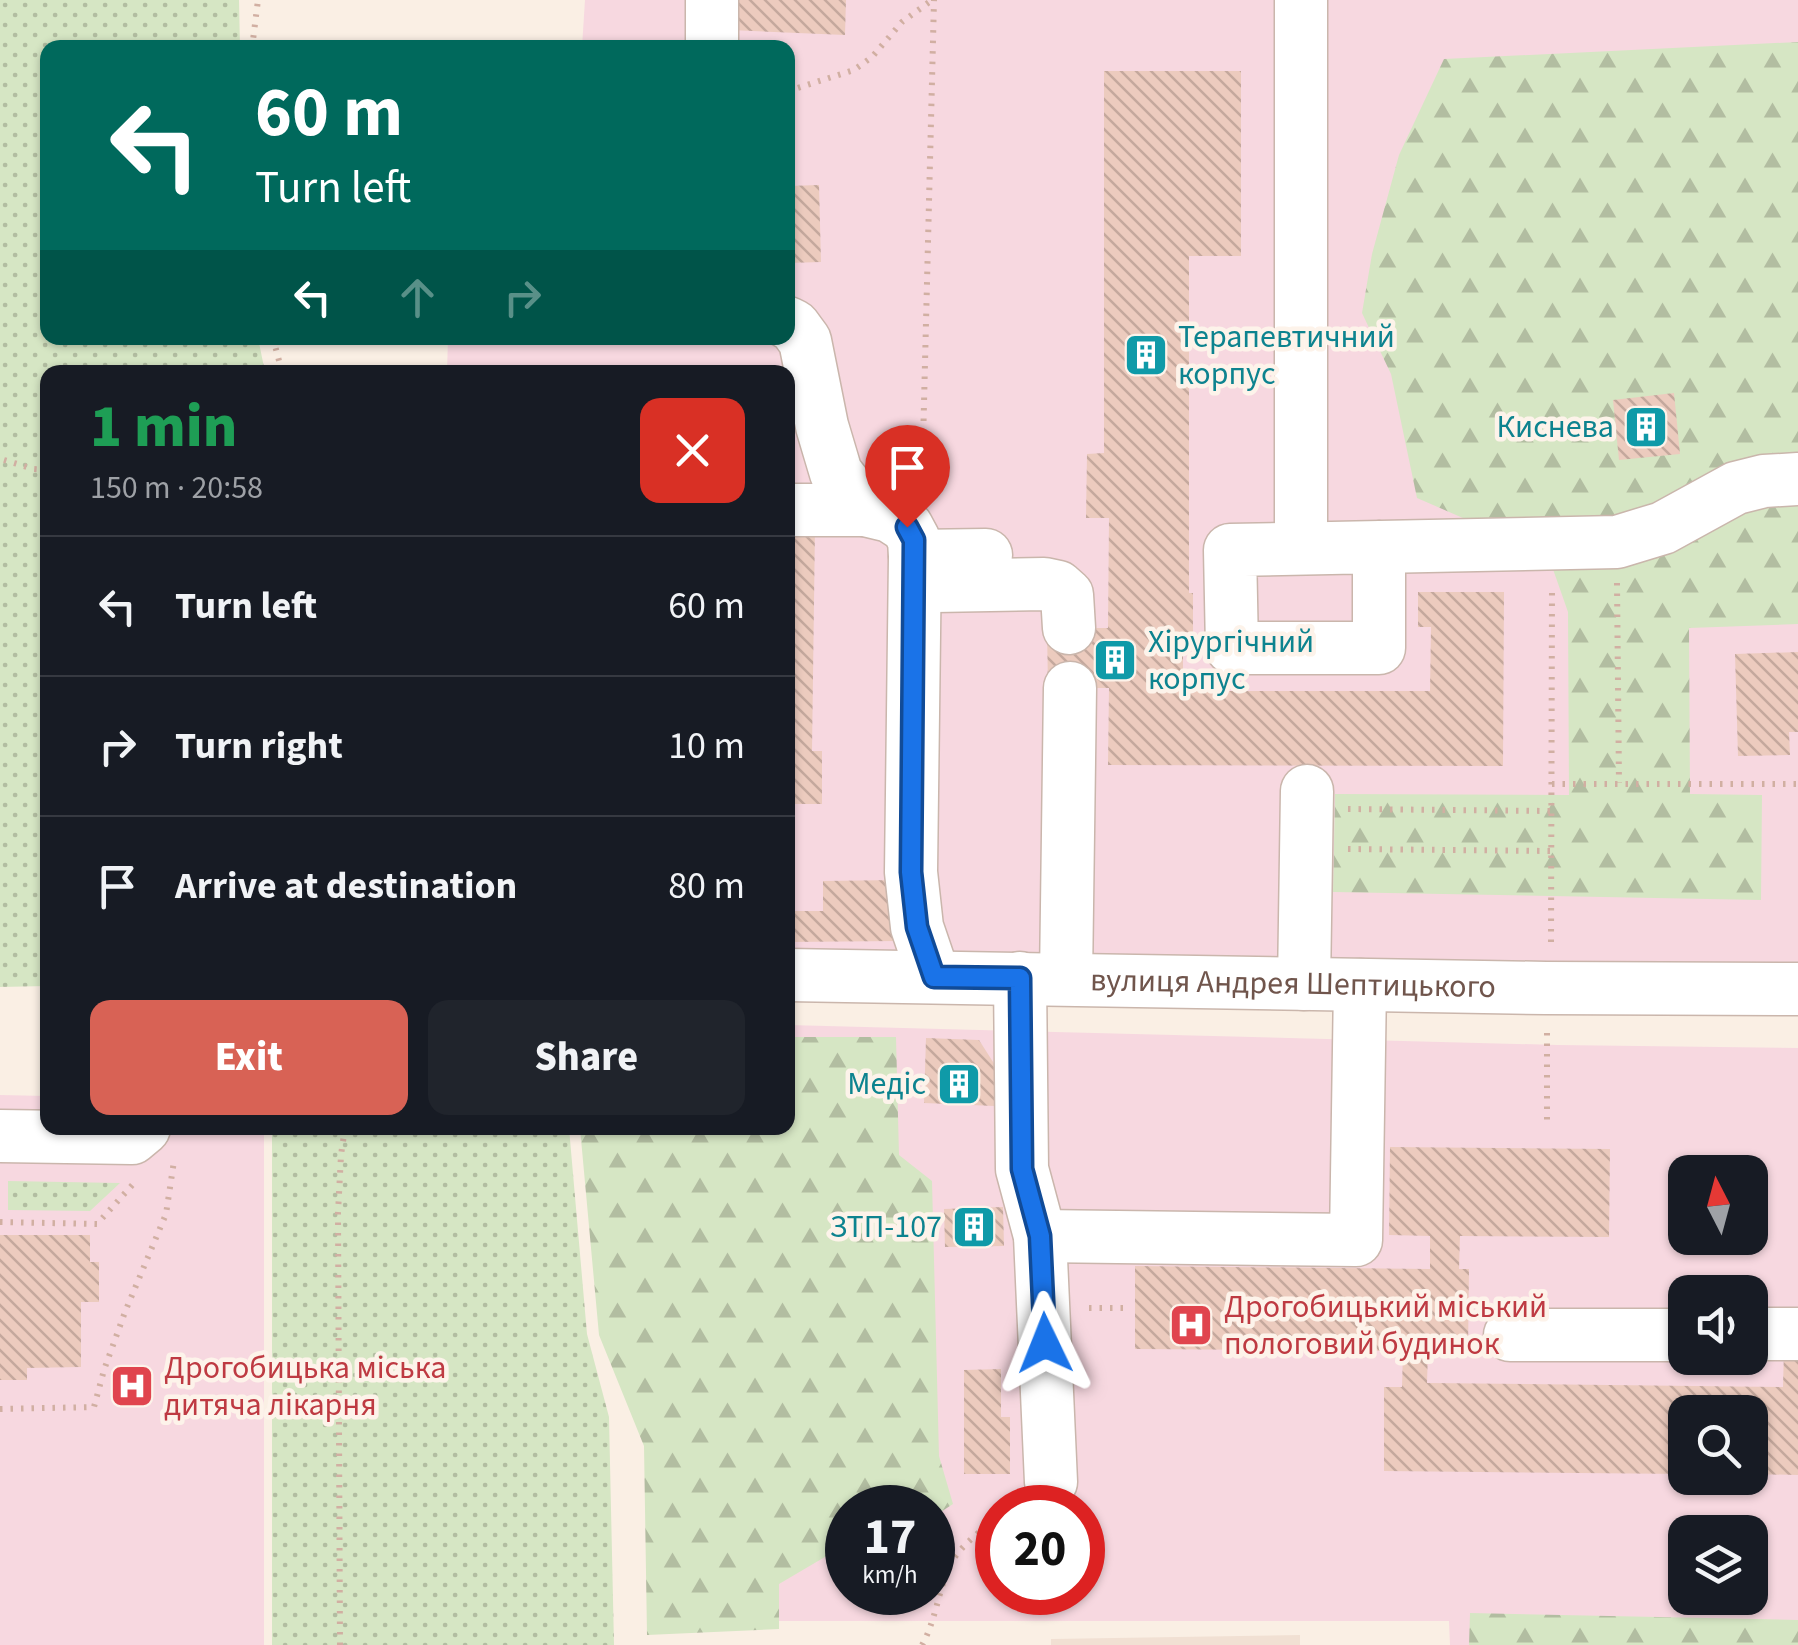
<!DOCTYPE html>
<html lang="en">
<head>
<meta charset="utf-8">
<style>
	:root { --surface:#171b24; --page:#20242c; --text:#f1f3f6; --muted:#9ea1a6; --line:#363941; --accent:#d86255 }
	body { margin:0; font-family:"Source Sans 3",sans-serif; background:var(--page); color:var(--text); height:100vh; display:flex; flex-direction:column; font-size:38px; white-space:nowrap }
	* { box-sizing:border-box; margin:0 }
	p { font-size:32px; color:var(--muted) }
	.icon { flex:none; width:55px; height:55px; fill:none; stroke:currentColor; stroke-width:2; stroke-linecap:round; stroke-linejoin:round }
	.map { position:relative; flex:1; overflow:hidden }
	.side { position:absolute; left:40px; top:365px; width:755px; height:770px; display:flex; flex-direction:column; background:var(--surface); border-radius:20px; box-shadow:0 2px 8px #0004 }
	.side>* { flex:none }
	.guide { position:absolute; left:40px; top:40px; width:755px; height:305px; border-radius:20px; box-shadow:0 2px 8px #0004; background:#00695c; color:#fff; overflow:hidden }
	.needle { width:65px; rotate:354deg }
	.controls { position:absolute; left:1668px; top:1155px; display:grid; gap:20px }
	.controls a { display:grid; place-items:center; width:100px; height:100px; border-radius:20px; background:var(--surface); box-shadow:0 2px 8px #0004; font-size:50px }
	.speed { position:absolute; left:825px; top:1485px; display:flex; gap:20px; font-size:50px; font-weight:700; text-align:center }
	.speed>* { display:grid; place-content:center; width:130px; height:130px; border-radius:50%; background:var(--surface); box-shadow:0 2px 8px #0004; line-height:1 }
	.speed small { font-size:25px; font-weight:400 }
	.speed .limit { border:15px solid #d22; background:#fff; color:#111 }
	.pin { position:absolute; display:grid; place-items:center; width:85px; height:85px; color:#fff; margin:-102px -42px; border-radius:50% 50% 50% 0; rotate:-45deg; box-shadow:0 0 10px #0007 }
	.pin .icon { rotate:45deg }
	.me { position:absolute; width:110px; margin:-55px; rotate:358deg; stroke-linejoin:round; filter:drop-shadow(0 0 8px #0008) }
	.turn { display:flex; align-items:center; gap:35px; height:210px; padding:0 50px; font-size:45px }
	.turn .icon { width:130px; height:130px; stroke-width:2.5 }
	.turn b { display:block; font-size:70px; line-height:85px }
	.lanes { display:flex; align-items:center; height:95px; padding:0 50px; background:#0003; justify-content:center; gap:50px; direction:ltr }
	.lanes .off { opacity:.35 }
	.round { display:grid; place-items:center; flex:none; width:105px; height:105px; border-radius:20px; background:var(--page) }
	.head { display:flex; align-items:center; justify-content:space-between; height:170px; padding:0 50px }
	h1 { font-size:60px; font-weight:800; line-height:75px; color:#1e9e55 }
	.button { display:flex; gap:20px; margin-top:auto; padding:20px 50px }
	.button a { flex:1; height:115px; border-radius:20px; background:var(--accent); color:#fff; font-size:40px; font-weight:800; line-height:115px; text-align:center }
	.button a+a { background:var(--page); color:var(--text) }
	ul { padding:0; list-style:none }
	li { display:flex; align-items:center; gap:30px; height:140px; padding:0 50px; border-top:2px solid var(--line) }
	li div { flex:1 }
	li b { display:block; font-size:38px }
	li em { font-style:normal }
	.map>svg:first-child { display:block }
	.residential { fill:#f1e0d3 }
	.medical { fill:#f7d8e0; fill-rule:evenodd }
	.grass { fill:url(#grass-dots) }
	.forest { fill:url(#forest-firs) }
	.building { fill:url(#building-back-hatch) }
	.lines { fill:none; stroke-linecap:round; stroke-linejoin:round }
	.minor-casing { stroke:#cab6ac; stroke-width:55 }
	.path { stroke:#d1afa2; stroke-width:6; stroke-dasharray:2.5 8; stroke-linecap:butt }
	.minor { stroke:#fff; stroke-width:52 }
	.route-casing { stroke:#114b97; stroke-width:25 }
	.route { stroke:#1a73e8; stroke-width:18 }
	.labels { text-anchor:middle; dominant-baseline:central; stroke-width:9; stroke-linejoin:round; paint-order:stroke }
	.culture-label { font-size:32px; fill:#0d838f; stroke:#fdf3ea; text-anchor:end }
	.street-label { font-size:32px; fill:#70554c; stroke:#fdf3ea }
	.health-label { font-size:32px; fill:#be3a42; stroke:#fdf3ea; text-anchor:start }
</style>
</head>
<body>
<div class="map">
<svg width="1798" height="1645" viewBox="0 0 1798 1645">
	<defs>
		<pattern id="grass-dots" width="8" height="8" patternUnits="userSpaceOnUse" patternTransform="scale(2.5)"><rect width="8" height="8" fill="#d6e6c4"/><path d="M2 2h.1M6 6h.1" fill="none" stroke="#b2bda1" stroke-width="1.8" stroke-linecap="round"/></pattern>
		<pattern id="forest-firs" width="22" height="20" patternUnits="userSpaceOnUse" patternTransform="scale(2.5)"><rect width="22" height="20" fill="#d6e6c4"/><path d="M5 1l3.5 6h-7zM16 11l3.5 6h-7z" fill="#b2bda1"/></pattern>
		<pattern id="building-back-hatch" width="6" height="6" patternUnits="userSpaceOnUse" patternTransform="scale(2.5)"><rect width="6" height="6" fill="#eccbbe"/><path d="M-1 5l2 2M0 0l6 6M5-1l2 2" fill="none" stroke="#c4a89d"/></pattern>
	</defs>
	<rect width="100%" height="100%" fill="#faefe4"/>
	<path class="residential" d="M1300,1635v10h-249v-6z"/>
	<path class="medical" d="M585,0h1213v966l-1010,-9v-585h-341l1,-34h340v-290l-206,-1z
		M788,1025l770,20 240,3v597h-348l-1,-24h-747l86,-493zM1685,1172h65v66h-65zM1685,1292h65v66h-65zM1685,1412h65v66h-65zM848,1508h84v84h-84zM998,1508h84v84h-84zM1685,1532h65v66h-65z
		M0,1095l47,1 1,32h216v517h-264z"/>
	<path class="grass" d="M0,0h239l1,47 -192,1v290h210l7,34h-217l-1,614 -47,1z
		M272,1128h297l18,206 22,83 5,228h-342z
		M8,1181l112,2 -30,28 -82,-1z"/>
	<path class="forest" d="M1798,42v582l-109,4 1,166 72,1 -1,105 -428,-8 2,-98 234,1 -1,-183 -20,-57 -131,-57 -26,-124 -29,-61 10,-59 27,-99 45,-96z
		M788,1037h108l3,118 33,26 7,275 14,48 -20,13 -1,-9h-84l-1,36 -68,40v45l-132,6 -3,-189 -45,-111 -19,-207h208z
		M1470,1613l328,7v25h-329z"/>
	<path class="building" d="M731,0h115l-1,35 -115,-5z
		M1104,71h137v185h-52v337h4v40l-10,-1v59h247l1,-64h-13v-35h86l-1,174 -395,-1 1,-77h-61l-1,-60h61l1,-110h-23l1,-64 17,-1z
		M819,185l2,77 -33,1v-77z
		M1674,393l6,61 -61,6 -6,-60z
		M788,527h27l-3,224h10v53h-34z
		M1798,652v80h-9l1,23 -52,1 -3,-102z
		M897,880l2,61 -111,1v-31h35v-30z
		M926,1038l53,2 16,25 -1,41 -70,-3z
		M1390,1147l220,2 -1,88 -149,-1 -1,33h10l-1,83 -40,-1 -1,32 356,4 1,-38h14v126l-48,-1v-62h-65v62l-301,-3v-84h18l1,-36 -268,-2v-83l295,3v-33l-41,-1z
		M1003,1207l1,39 -59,1 -1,-38z
		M0,1235h90v27h9v40h-18v65l-54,1v12h-27z
		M1001,1369v48h9v57h-46v-104z"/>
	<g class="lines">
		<g class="minor-casing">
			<g id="minor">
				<path d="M712,0v48"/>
				<path d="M1301,0v548"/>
				<path d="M788,323l6,3 11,15 17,85 14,47 29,37 25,6 17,11 7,13 1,16"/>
				<path d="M788,510h77"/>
				<path d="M1379,547v101h-147l-2,-98 387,-8 46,-14 73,-40 28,-7 34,-2"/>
				<path d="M935,586l109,-2 14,3 9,8 2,33"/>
				<path id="s1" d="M788,975l758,13 252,1"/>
				<path d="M934,977l-17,-50 -6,-55 4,-316 71,-1"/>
				<path d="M1020,978l2,191 18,67 11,246"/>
				<path d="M1066,979l4,-291"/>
				<path d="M1304,984l3,-193"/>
				<path d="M0,1136l132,2 12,-10"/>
				<path d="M1040,1236l316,4 4,-255"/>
				<path d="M1750,1334h48"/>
				<path d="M1510,1335h175"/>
			</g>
		</g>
		<path class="path" d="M252,48l6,-48
			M788,91l66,-21 18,-13 30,-35 30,-22
			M273,338l9,34
			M4,460l30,9 14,1
			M922,484l12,-484
			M1617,583l2,200
			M1552,784h246
			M1348,809l204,2
			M1348,849l204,2
			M1551,942l1,-353
			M1547,1033v89
			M0,1222l97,2 38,-42
			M1089,1308h38
			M0,1409l94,-2 10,-37 21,-58 41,-98 8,-53
			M340,1645l-2,-432 3,-58 4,-27
			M922,1645c13,-23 16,-51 26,-76 8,-20 33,-38 50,-53"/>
		<use href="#minor" class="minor"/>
	</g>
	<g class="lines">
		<g class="route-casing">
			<path id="route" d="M907,527l7,13 -3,332 6,55 17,50 86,1 2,191 18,67 5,107"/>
		</g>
		<use href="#route" class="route"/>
	</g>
	<defs>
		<g id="building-square" transform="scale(2.25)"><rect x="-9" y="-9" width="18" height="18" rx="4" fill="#0f9aa8" stroke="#fdf3ea"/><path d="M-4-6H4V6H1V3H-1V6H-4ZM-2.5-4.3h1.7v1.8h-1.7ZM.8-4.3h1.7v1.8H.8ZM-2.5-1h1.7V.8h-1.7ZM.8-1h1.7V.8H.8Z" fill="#fff"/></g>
		<g id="hospital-square" transform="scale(2.25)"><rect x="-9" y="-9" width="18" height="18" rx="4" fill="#e0444e" stroke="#fdf3ea"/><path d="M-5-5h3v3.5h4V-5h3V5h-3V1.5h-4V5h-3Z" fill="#fff"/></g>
	</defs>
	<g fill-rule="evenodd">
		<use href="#building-square" x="1146" y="355"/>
		<use href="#building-square" x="1646" y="427"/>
		<use href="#building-square" x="1115" y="660"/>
		<use href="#building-square" x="959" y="1084"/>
		<use href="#building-square" x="974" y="1227"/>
		<use href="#hospital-square" x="1191" y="1325"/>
		<use href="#hospital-square" x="132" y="1386"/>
	</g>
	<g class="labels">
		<g class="culture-label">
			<text x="1178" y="337" text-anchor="start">Терапевтичний<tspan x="1178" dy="37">корпус</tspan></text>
			<text x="1614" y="427">Киснева</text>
			<text x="1148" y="642" text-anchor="start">Хірургічний<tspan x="1148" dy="37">корпус</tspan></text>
			<text x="926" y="1084">Медіс</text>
			<text x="942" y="1227">ЗТП-107</text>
		</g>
		<g class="street-label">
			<text stroke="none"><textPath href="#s1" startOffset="505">вулиця Андрея Шептицького</textPath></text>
		</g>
		<g class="health-label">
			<text x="1224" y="1307">Дрогобицький міський<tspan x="1224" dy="37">пологовий будинок</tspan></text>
			<text x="164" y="1368">Дрогобицька міська<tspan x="164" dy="37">дитяча лікарня</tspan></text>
		</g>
	</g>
</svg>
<div class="controls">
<a><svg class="needle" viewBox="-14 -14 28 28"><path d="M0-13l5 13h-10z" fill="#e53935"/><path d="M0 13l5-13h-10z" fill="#9ea1a6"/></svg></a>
<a><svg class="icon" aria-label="sound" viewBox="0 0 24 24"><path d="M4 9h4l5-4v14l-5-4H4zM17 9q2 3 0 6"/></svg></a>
<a><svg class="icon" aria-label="search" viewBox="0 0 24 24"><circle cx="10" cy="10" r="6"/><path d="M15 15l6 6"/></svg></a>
<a><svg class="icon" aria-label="layers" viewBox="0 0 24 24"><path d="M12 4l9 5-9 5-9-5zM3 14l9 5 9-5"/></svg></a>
</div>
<div class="speed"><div>17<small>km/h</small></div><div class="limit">20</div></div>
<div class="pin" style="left:907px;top:527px;background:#d93025"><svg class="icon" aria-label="arrive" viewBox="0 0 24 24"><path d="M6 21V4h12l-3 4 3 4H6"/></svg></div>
<svg class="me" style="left:1045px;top:1343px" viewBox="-20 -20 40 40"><path d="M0-17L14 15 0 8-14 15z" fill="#1a73e8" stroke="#fff" stroke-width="4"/></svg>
<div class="guide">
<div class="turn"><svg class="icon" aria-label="left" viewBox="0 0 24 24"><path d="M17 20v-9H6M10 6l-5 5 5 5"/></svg><div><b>60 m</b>Turn left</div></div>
<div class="lanes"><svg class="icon" aria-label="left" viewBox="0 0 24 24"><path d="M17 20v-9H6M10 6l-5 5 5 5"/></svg><svg class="icon off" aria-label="ahead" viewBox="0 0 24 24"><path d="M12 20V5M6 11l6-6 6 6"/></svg><svg class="icon off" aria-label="right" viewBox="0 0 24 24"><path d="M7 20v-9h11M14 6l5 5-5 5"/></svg></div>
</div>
<section class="side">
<div class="head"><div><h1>1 min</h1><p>150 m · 20:58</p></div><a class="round" style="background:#d93025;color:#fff"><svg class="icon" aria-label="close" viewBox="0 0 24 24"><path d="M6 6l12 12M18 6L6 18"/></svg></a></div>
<ul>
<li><svg class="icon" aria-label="left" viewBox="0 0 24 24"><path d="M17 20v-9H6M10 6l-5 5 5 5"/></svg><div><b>Turn left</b></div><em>60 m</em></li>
<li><svg class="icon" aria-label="right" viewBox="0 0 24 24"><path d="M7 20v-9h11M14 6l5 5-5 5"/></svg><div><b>Turn right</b></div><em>10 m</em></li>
<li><svg class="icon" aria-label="arrive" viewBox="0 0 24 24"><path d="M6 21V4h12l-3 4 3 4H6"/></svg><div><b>Arrive at destination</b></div><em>80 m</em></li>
</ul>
<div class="button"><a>Exit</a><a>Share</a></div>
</section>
</div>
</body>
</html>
